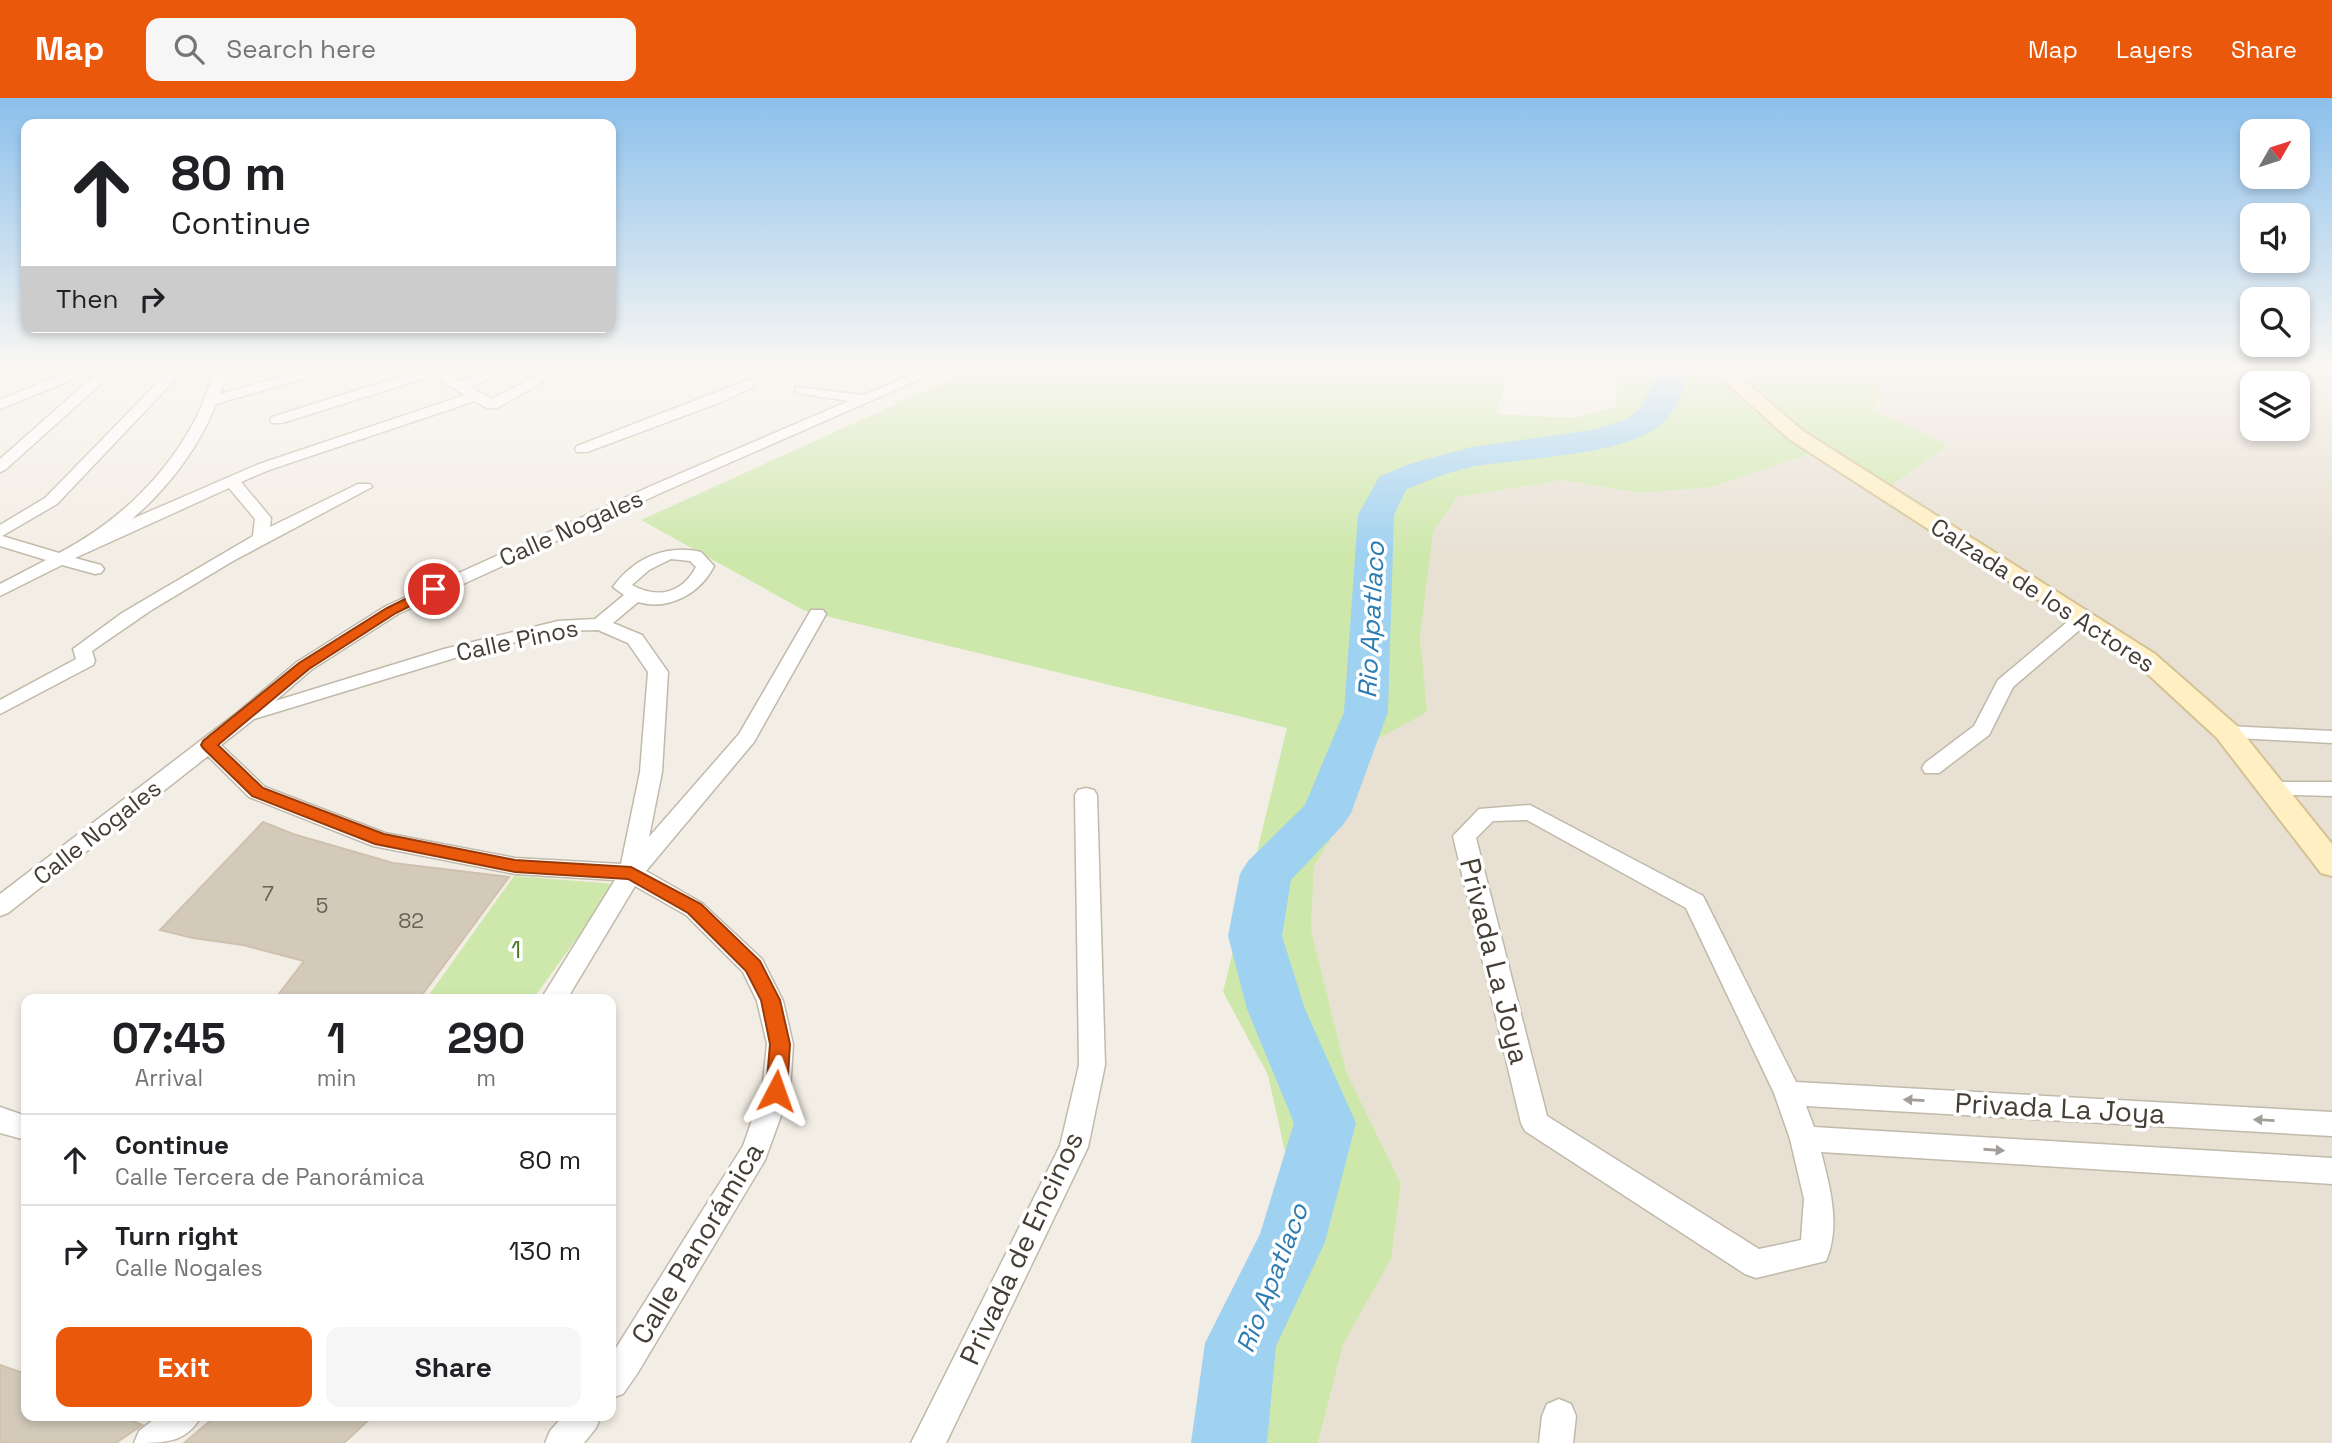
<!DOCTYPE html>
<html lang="en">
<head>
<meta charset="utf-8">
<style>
	:root { --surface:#fff; --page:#f6f6f6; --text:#202124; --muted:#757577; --line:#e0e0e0; --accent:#ea580c }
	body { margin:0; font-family:"Space Grotesk",sans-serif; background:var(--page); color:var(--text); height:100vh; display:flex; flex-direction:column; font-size:26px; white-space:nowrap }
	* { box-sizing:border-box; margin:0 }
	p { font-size:23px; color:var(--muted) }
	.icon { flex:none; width:38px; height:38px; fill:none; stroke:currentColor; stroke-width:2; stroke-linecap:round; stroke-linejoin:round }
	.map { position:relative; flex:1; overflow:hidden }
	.drawer { position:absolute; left:21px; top:896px; width:595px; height:427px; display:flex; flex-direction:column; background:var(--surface); border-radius:14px; box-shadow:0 4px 10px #0003 }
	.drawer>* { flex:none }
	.guide { position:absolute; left:21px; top:21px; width:595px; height:214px; border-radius:14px; box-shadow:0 4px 10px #0003; background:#fff; color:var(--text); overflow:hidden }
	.needle { width:46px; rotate:51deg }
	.fabs { position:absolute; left:2240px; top:21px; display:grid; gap:14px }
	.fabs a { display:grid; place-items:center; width:70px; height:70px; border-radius:14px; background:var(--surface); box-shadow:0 4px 10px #0003; font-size:35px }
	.pin { position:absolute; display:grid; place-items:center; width:60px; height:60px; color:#fff; margin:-30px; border:4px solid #fff; border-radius:50%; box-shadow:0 2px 7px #0007 }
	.me { position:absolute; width:77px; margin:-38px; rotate:4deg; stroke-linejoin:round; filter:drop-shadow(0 0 5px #0008) }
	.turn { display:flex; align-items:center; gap:24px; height:147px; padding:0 35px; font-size:32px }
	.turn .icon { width:91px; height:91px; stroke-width:2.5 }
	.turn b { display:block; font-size:49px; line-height:60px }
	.then { display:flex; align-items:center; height:66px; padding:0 35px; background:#0003; gap:14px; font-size:26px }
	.eta { display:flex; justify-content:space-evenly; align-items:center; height:119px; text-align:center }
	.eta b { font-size:42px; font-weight:700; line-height:49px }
	.cta { display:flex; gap:14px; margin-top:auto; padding:14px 35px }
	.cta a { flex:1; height:80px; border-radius:14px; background:var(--accent); color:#fff; font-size:28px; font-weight:700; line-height:80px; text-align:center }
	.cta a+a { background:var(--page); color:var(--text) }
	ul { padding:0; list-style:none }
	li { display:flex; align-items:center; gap:21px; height:91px; padding:0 35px; border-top:2px solid var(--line) }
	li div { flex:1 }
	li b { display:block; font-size:26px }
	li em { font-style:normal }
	header { display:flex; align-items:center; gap:42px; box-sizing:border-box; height:98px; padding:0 35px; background:var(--accent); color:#fff }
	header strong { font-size:33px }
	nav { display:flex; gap:38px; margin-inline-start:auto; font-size:24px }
	.search { width:490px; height:63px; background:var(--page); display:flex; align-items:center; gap:18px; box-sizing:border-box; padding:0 24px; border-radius:14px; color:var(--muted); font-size:26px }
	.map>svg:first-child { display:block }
	.residential { fill:#e7e0d3; fill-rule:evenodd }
	.green { fill:#cee8ac }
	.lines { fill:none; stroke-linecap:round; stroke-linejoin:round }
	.river { fill:#9fd1f1; fill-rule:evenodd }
	.building { fill:#d4caba; stroke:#cfc1ad; stroke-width:2 }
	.street-casing { stroke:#c1b9aa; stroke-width:3 }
	.secondary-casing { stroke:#d4c294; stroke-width:4 }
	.street { fill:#fff; fill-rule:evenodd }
	.secondary { fill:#ffefc2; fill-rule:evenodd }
	.oneway { fill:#a29e9a }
	.route { fill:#ea580c; stroke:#983908; stroke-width:2 }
	.labels { text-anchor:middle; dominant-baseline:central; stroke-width:7; stroke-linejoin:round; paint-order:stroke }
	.number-label { font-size:21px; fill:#696156 }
	.street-label { font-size:24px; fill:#453e34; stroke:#fff }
	.park-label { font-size:24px; fill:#477727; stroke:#fff }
	.water-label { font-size:26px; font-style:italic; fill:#2c7cb2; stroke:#fff }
	.near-street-label { font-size:28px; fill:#453e34; stroke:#fff }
</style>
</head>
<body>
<header>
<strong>Map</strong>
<div class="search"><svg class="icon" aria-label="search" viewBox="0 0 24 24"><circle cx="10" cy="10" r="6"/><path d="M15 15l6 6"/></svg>Search here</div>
<nav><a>Map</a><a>Layers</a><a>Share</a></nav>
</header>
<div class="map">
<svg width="2332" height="1345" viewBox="0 0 2332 1345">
	<rect width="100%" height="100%" fill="#f3eee5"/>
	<path class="residential" d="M1901,268h431v1077h-1014l25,-98 48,-86 10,-75 -55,-113 -35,-142 3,-62 46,-77 16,-50 50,-28 -6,-75 13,-105 23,-35 108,-17 75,13 73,-6 108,-37 127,-5 -74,-35 10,-30zM2252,285h46v46h-46z"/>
	<path class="green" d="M1284,268h226l-14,48 77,4 42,-11 5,-41h281l-18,14 -10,30 75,35 -62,44 -66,-39 -108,37 -73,6 -75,-13 -107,17 -24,35 -13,105 7,75 -51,28 -16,50 -46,77 -3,62 35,142 55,113 -10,75 -48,86 -25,98h-107l35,-156 41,-126 -19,-86 -45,-83 64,-264 -482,-117 -164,-91 337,-153 172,6z
		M514,778l102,8 -83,115h-107z"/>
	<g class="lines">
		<path class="river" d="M1659,268h30c-4,21 -13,48 -31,61 -38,29 -138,31 -187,40 -23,5 -45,14 -65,23l-12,25 -6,197 -37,101 -8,12 -52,55 -9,56 23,73 51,114 -31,119 -49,104 -9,97h-76l14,-100 55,-109 34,-111 -47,-114 -19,-73 12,-62 8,-13 57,-56 39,-93 14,-197 21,-38 30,-13 63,-17 120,-17 33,-10 17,-13z"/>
	</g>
	<path class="building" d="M263,724l30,12 100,29 116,14 -90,122h-144l29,-38 -61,-16 -50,-7 -33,-8z
		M0,1267l26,9v42h97l19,9 -26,18h-116z
		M216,1318h157l-29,27h-160z"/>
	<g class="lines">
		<g class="street-casing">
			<path id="street" d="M82,268h121l-7,4h-12l-127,134 -55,32 57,17c59,-31 109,-78 139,-139 7,-15 12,-31 20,-48h13l-11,28 98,-28h20l-2,3 -120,35c-17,44 -49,85 -84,115l127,-55 206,-69 -33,-19 -150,47h-10l-2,-3 2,-3 150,-47 -4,-4h15l27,15 38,-15h17l-1,3 -44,18 22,12 62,-33h16l-73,42h-10l-12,-7 -206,69 -28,12 30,36 -1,9 88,-43h12l2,3 -139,74 -83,50 -58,40 3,10 -2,4 -93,49v-14l76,-41 -3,-10 49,-36 131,-77 2,-17 -26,-31 -154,70 26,7 3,4 -3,4 -6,1 -33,-9 -62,31v-12l46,-24 -46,-14v-21l45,-27 124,-127 -56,2 -108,97 -5,2v-13l96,-85h-10l-86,35v-9z
				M932,268h18l-287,126 -265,122 -87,56 -36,31 169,-52 114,-28 37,-2 29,-24 -11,-8c21,-29 53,-43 88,-35l13,14c-14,28 -46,45 -76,36l-25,21 29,12 26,37 -6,100 -13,65 90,-103 72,-124h12l3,4 -72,128 -108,129 56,32 60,56 21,42 10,43 -3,47 -25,69 -128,214 -14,20 -12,4v-42l132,-210 19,-55 5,-47 -10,-43 -14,-29 -57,-57 -51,-29 -68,113h-26l74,-119 -100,-6 -142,-28 -124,-49 -41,-41 -200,157 -8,3v-22l238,-182 59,-50 89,-56 265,-120 198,-85 -53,-8v-6l68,8zM671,461l19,2 6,6c-14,27 -39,32 -64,18l17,-15zM598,532l30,13 20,29 -8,100 -19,92 -106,-6 -130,-25 -120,-46 -44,-42 33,-26 204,-62 100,-26z
				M748,282l5,1v6l-32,15 -134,50h-10l-2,-3 2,-3z
				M2084,514l9,5 -3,4 -77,66 -24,48 -50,38h-14l-3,-5 3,-5 49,-37 24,-46 80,-67z
				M2227,628l105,5v12l-112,-6 -3,-5 3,-5z
				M2273,684h59v14l-67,-2 -3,-5 3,-5z
				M1086,690l8,2 3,5 8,270 -17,82 -142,296h-35l149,-297 19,-81 -4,-270 3,-5z
				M1530,707l173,91 93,186 536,30v24l-526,-30 8,21 518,31v26l-511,-32c9,35 20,74 5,109l-70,17 -11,-4 -220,-143 -4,-8 -68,-287 26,-27zM1527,722l159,88 88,185 16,46 14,60 -3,41 -42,9 -212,-133 -71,-278 17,-17z
				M0,1009l26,9v24l-26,-7z
				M1559,1301l12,5 5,12 -3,27h-34l3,-27 5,-12z
				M158,1318h43c-14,27 -37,27 -67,27l5,-12z
				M563,1318h38l-5,12 -12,15h-39l5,-12z"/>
		</g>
		<g class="secondary-casing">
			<path id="secondary" d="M1708,268h19l76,65 352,223 82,72 95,118v32l-11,-3 -104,-135 -80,-74 -348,-225z"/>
		</g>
		<use href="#street" class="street"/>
		<use href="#secondary" class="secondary"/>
	</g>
	<defs><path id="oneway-solid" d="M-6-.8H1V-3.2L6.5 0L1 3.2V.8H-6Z" transform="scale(1.75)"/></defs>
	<g class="oneway">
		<use href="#oneway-solid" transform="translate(1914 1002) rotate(-177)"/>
		<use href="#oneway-solid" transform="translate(2264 1022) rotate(-177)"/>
		<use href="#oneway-solid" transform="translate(1994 1052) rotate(4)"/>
	</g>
	<linearGradient id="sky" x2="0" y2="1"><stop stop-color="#8bc0ec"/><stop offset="0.59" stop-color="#faf7f3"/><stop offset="1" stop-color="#faf7f3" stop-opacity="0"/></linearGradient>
	<rect width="2332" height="456" fill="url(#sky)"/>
	<path class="route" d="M434,487l6,4 -2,3 -42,21 -87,56 -91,76 45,43 121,46 131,26 116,7 70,37 59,57 20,39 10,44 -3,47 -3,6 -8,3 -7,-3 -3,-6 4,-47 -9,-44 -15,-29 -58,-58 -60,-34 -113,-7 -140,-28 -123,-48 -49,-48 -2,-3 2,-4 96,-78 88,-55z"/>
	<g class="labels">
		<g class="number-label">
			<text x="268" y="795">7</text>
			<text x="322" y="807">5</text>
			<text x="411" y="822">82</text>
		</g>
		<g class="street-label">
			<text transform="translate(571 430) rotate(-24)">Calle Nogales</text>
			<text transform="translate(2043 497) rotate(33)">Calzada de los Actores</text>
			<text transform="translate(517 542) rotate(-12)">Calle Pinos</text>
			<text transform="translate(97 734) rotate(-38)">Calle Nogales</text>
		</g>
		<g class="park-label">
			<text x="516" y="851">1</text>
		</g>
		<g class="water-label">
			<text transform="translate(1371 522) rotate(-87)">Rio Apatlaco</text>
			<text transform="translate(1272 1180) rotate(-69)">Rio Apatlaco</text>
		</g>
		<g class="near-street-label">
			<text transform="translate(1495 863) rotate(76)">Privada La Joya</text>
			<text transform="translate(2060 1010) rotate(3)">Privada La Joya</text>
			<text transform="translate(697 1145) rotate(-59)">Calle Panorámica</text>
			<text transform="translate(1021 1150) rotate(-65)">Privada de Encinos</text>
		</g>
	</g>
</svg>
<div class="fabs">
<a><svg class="needle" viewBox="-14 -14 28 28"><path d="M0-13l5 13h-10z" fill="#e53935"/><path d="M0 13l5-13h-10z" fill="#757577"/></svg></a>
<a><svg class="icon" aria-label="sound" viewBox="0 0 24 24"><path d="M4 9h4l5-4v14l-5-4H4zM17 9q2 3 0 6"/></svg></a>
<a><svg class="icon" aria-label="search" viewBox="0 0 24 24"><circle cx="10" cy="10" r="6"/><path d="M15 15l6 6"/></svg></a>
<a><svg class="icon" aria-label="layers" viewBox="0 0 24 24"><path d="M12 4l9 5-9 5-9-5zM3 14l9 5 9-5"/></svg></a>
</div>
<div class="pin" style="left:434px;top:491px;background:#d93025"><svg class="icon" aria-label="arrive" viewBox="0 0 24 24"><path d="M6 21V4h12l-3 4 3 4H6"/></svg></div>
<svg class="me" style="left:776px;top:993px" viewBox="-20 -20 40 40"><path d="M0-17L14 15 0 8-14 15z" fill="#ea580c" stroke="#fff" stroke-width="4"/></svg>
<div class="guide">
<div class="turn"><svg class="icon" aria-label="ahead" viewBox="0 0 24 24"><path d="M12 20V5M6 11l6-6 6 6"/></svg><div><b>80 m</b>Continue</div></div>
<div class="then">Then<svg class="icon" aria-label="right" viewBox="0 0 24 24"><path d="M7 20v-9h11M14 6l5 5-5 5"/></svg></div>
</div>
<section class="drawer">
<div class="eta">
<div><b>07:45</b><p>Arrival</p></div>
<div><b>1</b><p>min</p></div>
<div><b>290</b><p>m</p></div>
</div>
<ul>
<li><svg class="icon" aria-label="ahead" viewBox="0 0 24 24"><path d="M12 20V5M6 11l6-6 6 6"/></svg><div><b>Continue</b><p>Calle Tercera de Panorámica</p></div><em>80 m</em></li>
<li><svg class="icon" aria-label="right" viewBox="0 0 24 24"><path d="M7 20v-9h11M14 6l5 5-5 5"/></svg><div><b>Turn right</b><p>Calle Nogales</p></div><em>130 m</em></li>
</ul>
<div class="cta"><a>Exit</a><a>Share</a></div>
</section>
</div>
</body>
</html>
